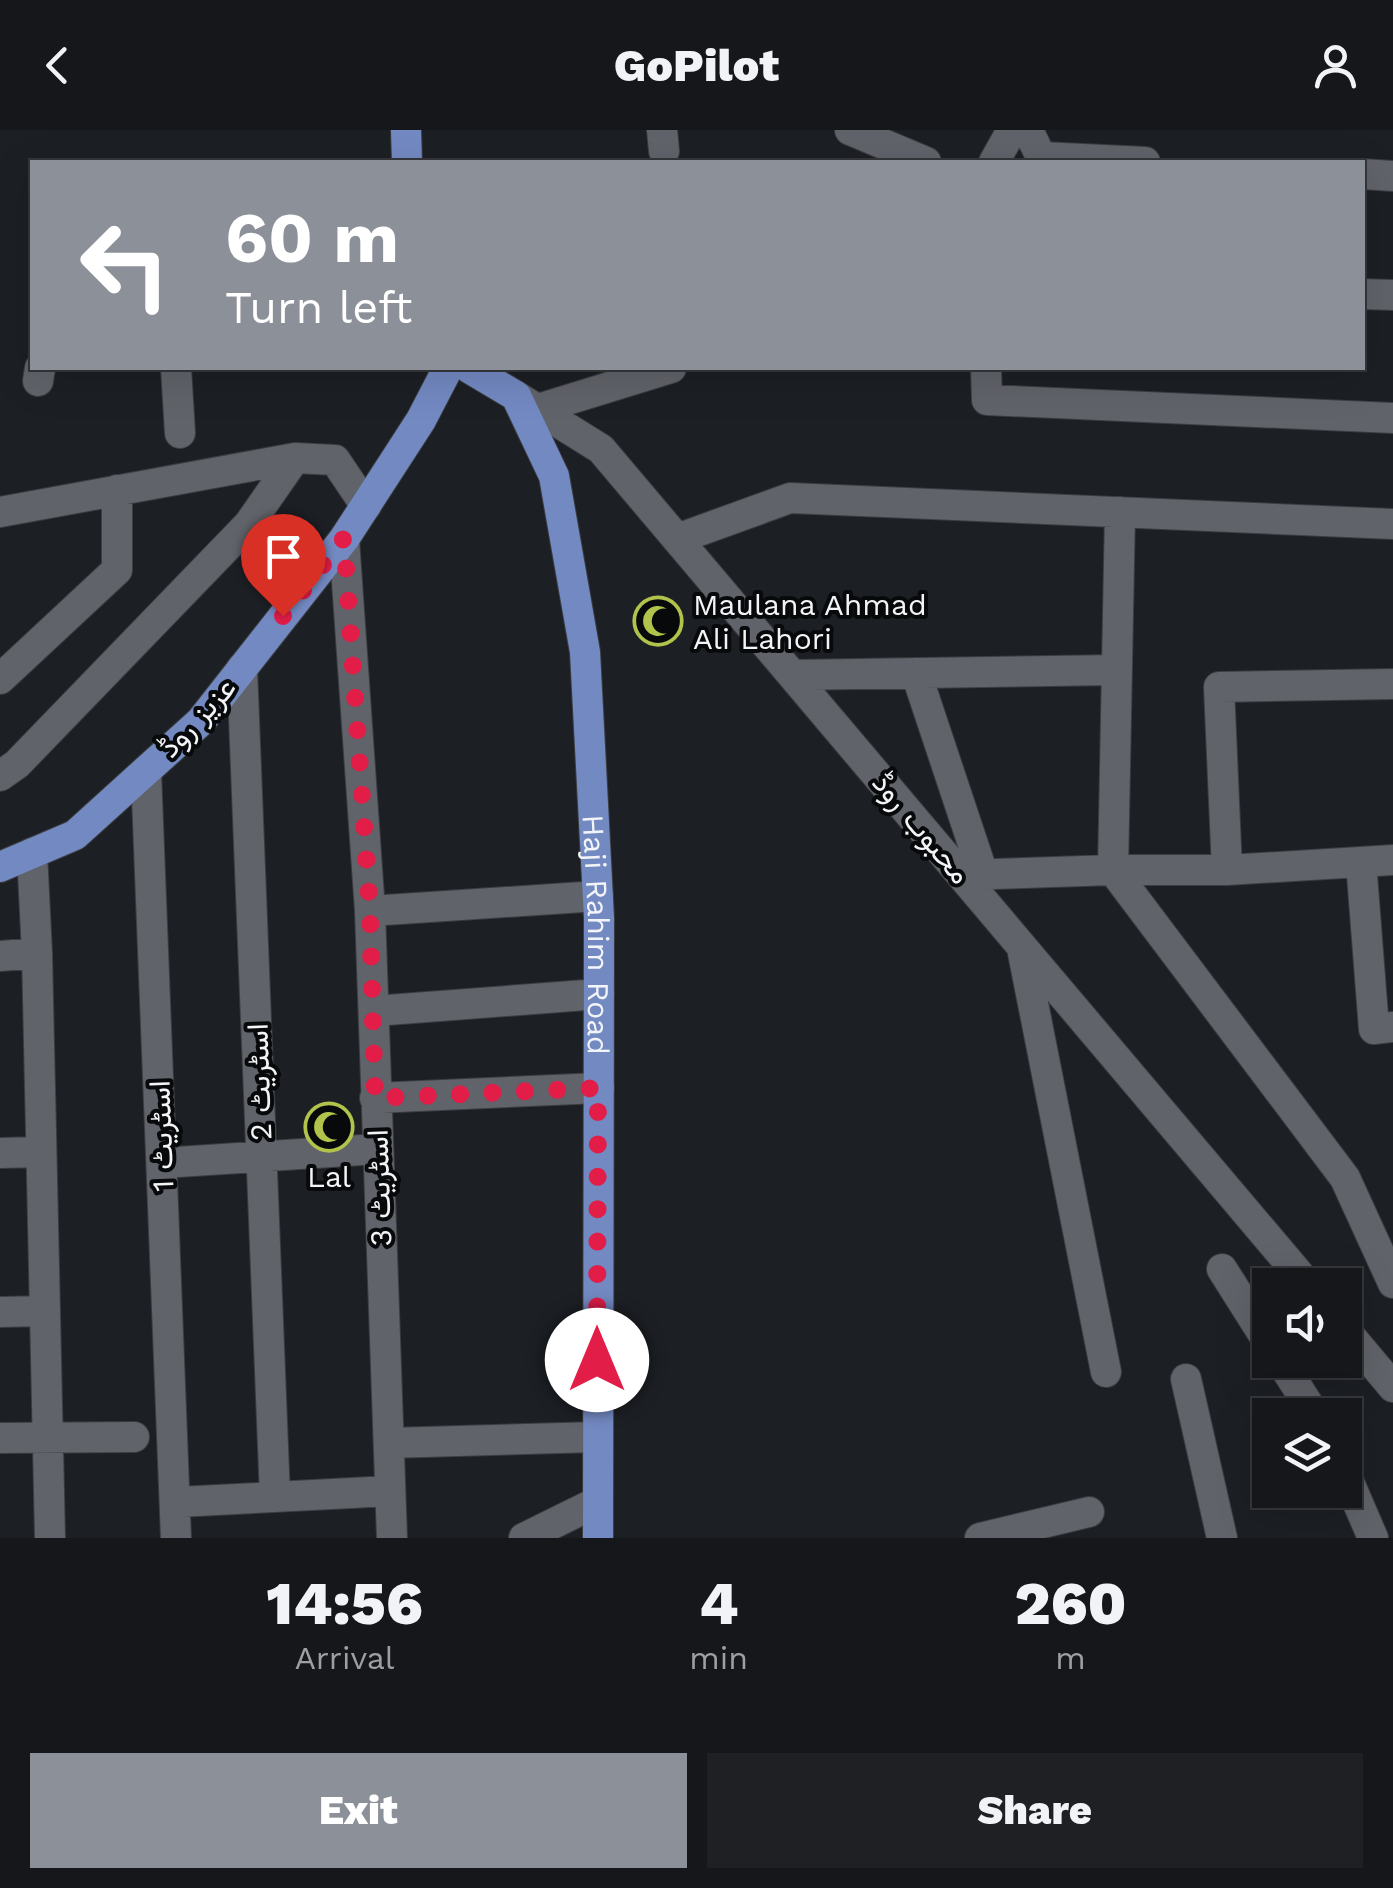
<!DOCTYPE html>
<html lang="en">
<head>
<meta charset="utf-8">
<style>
	:root { --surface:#15171b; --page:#1e2024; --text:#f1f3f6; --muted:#9d9fa3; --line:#34363a; --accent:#8c9099 }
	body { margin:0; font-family:"Work Sans",Vazirmatn,sans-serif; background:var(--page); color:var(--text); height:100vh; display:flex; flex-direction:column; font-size:38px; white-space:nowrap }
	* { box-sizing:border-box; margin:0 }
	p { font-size:32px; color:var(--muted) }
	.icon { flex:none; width:55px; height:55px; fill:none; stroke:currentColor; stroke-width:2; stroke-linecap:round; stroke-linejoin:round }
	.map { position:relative; height:1408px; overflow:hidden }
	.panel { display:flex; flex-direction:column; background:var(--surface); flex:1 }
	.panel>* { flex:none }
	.top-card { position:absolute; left:30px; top:30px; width:1335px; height:210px; border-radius:0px; box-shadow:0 10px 40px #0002,0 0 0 2px var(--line); background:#8c9099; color:#fff; overflow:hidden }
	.controls { position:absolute; left:1252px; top:1138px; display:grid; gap:20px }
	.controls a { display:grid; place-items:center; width:110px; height:110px; border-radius:0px; background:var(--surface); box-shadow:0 10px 40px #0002,0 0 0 2px var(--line); font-size:50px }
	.pin { position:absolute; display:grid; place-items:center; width:85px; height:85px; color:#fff; margin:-102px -42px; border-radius:50% 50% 50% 0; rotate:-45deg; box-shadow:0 0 10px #0007 }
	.pin .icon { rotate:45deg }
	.me { position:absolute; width:110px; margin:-55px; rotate:0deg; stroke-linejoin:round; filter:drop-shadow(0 0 8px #0008) }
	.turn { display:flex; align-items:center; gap:35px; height:210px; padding:0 30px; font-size:45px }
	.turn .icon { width:130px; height:130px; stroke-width:2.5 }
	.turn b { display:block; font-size:70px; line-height:85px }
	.eta { display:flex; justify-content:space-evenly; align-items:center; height:170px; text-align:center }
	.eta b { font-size:60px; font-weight:800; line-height:70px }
	.primary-button { display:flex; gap:20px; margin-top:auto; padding:20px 30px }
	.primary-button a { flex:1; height:115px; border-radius:0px; background:var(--accent); color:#fff; font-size:40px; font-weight:800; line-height:115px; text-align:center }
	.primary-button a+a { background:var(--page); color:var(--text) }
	header { display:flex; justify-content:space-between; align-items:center; height:130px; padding:0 30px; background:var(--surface); font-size:45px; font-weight:800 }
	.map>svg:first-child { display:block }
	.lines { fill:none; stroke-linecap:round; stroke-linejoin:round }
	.minor-casing { stroke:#3b3d40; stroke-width:32 }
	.major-casing { stroke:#3b3d40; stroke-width:32 }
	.minor { stroke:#61636a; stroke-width:30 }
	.major { stroke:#7389c2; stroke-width:30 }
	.route { stroke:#e11d48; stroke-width:18; stroke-dasharray:0 32.4 }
	.labels { text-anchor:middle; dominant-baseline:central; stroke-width:8; stroke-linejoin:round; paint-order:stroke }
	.poi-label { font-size:30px; fill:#f2f4f7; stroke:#08090b; text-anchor:start }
	.street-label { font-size:30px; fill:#f2f4f7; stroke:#08090b }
</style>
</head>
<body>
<header><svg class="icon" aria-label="back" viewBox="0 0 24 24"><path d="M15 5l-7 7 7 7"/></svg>GoPilot<svg class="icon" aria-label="person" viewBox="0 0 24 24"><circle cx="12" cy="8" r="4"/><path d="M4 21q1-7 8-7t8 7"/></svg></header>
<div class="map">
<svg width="1393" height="1408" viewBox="0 0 1393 1408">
	<rect width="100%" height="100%" fill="#1c1f24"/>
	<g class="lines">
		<g class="minor-casing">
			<path id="minor" d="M662,0l2,21
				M850,0l76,32
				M1028,0l13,27 104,5
				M994,32l18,-32
				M1362,44l31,2
				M1362,164l31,1
				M176,238l4,65
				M986,238l1,32 406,18
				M38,251l2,-13
				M516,266l85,53 707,836
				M538,279l133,-41
				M0,382l295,-54 40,2 31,46
				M1120,382l-7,358 232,308 48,105
				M344,409l26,372 22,627
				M677,409l113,-41 603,26
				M242,538l33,829
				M916,543l67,201
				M793,545l324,-5
				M0,549l117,-109v-80
				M146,641l30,767
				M0,646l17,-12 232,-240 46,-66
				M32,723l5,100
				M1361,732l13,167 19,-2
				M1227,740l-8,-183 174,-3
				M962,745l151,-5h114l166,-10
				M370,781l228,-15
				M1022,818l84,424
				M0,826l37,-3 13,585
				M374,881l225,-17
				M375,968l224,-10
				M0,1023l41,-1
				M162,1033l215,-14
				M1222,1139l48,76
				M0,1182l45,-1
				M1345,1200l48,57
				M1280,1230l35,55
				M1186,1249l36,159
				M0,1308l134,-1
				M389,1313l208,-6
				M1345,1343l28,65
				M177,1372l213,-11
				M524,1408l73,-36
				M980,1408l109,-26"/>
		</g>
		<g class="major-casing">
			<g id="major">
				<path d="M406,0l1,32"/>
				<path id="s1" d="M469,238l47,28 38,80 31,176 14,266 -1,620"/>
				<path d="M0,737l75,-32 126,-114 143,-182 77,-119 27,-52"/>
			</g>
		</g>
		<use href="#minor" class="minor"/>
		<use href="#major" class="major"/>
	</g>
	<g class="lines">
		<path class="route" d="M283,486l61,-78 26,373 5,187 223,-10 -1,272"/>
	</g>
	<defs>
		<g id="mosque-ring" transform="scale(2.5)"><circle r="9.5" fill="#08090b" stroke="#b2c34c" stroke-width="1.5"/><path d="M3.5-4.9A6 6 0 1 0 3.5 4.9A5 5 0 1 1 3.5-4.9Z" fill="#b2c34c"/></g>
	</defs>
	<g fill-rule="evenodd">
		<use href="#mosque-ring" x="658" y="491"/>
		<use href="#mosque-ring" x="329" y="997"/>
	</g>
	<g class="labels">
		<g class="poi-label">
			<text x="693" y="474">Maulana Ahmad<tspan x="693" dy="34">Ali Lahori</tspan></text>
			<text x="329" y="1046" text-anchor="middle">Lal</text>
		</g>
		<g class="street-label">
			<text transform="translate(197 587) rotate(-47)">عزیز روڈ</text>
			<text transform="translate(922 698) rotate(50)">محبوب روڈ</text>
			<text stroke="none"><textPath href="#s1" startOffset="605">Haji Rahim Road</textPath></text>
			<text transform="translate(259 952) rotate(-92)">اسٹریٹ 2</text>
			<text transform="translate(161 1006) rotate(-92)">اسٹریٹ 1</text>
			<text transform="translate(379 1058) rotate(-92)">اسٹریٹ 3</text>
		</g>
	</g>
</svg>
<div class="controls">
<a><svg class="icon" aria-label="sound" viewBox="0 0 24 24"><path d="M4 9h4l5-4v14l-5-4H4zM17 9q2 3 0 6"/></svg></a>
<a><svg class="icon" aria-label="layers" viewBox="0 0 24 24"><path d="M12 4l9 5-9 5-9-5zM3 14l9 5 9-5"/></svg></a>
</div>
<div class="pin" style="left:283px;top:486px;background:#d93025"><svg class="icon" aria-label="arrive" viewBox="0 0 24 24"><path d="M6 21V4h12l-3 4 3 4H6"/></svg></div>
<svg class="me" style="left:597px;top:1230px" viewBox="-20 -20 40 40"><circle r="19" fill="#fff"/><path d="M0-13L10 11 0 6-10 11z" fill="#e11d48"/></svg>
<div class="top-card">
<div class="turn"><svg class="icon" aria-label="left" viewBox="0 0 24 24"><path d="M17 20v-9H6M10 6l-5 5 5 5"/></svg><div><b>60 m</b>Turn left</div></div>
</div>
</div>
<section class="panel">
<div class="eta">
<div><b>14:56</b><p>Arrival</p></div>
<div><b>4</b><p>min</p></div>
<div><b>260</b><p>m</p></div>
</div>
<div class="primary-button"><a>Exit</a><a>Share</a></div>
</section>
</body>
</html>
